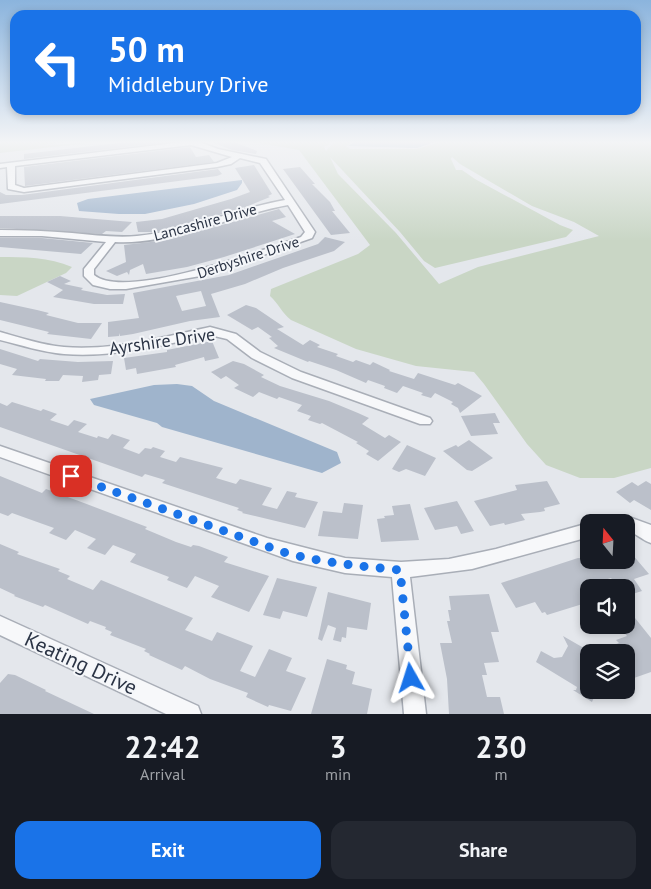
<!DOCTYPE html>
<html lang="en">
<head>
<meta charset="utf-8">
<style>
	:root { --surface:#171b24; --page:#242831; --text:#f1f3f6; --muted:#9ea1a6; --accent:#1a73e8 }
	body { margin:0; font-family:"PT Sans",sans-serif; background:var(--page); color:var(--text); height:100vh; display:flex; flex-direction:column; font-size:19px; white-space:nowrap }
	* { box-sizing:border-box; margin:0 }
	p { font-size:16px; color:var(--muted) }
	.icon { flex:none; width:28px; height:28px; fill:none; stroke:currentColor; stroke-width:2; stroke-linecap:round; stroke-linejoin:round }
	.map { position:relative; height:714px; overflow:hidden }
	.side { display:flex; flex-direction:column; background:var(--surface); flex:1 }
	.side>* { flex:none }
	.top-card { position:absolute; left:10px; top:10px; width:631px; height:105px; border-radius:15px; box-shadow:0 2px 8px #0003; background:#1a73e8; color:#fff; overflow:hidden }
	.needle { width:32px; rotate:342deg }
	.buttons { position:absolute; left:580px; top:514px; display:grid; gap:10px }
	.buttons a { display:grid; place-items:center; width:55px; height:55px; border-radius:10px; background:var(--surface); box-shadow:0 2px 8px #0003; font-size:25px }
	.pin { position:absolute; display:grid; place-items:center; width:42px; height:42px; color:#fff; margin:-21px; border-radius:10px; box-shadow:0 2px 8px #0006 }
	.me { position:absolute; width:55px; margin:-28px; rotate:354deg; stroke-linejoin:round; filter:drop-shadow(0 0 4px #0008) }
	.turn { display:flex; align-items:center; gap:18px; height:105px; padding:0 15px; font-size:22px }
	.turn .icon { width:65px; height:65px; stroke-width:2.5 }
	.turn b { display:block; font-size:35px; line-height:42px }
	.eta { display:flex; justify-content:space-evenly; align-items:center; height:85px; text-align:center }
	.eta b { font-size:30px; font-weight:800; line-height:35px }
	.cta { display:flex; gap:10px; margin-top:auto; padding:10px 15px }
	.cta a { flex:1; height:58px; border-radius:15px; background:var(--accent); color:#fff; font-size:20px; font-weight:800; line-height:58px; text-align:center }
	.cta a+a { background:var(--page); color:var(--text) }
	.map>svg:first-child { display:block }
	.green { fill:#c9d6c5; fill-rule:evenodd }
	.water { fill:#9fb4cc }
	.building { fill:#bbc0ca; fill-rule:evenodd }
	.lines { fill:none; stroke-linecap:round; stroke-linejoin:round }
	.minor-casing { stroke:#a9aeb7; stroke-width:3 }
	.minor { fill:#f7f8fa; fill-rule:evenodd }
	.route { stroke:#1a73e8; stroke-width:9; stroke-dasharray:0 16.2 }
	.labels { text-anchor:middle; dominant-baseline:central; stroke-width:4; stroke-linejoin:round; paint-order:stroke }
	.far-street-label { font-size:15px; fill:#2b3445; stroke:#f4f6f9 }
	.street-label { font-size:18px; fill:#2b3445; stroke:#f4f6f9 }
	.near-street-label { font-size:21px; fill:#2b3445; stroke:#f4f6f9 }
</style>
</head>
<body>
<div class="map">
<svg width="651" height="714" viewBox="0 0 651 714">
	<rect width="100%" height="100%" fill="#e4e7ec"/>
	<path class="green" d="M0,141h79l-43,5 70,-5 -106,12z
		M246,141h87l-9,6 2,4 9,-10h18l-7,5 4,3h67l26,-8h208v327l-37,10h-34l-34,-13 -19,-21 -43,-60 -10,-12 -58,-6 -60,-17 -65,-29c-9,-7 -13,-17 -21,-24l1,-7 87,-35 12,-9 -71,-95zM330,157l70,75 24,29 11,7 131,-31 7,-7 -13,-5 -85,-46 -13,-9h-6l-5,-11 1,-2 8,7 72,42 42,16 25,14 -121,31 -39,17 -43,-51 -58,-59z
		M0,257c24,0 49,0 72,10l-6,6 -49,23 -17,-1z"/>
	<path class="water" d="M356,141h82l-21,7 -69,-2z
		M242,180v3l-5,7 -43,14 -49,10h-26l-40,-3 -2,-8 11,-4z
		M177,384l15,2 22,15 123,51 4,11 -19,10 -160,-46 -5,-4 -63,-18 -4,-6 64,-14z"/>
	<path class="building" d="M135,141h43l-154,18v-5z
		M209,141h23l25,10 -1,3 -24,-4z
		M190,147l6,10 13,-2 5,7 -189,24 -1,-19z
		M254,165l18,29 -4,2 2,1 -27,11 -51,15 -37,9h-17l-2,-10 26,-3 69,-20 19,-7 -15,-24z
		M300,167l15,17h-3l18,18 5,9h-3l18,22 -19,2 -48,-66z
		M218,169l4,5 -5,2 -217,28v-12l6,3h16z
		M279,209l7,8 -14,4 23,13 -71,23 -37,10 -41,7 -3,-10 -13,6 -1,5 -2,-3 -10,4 -11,-5 20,-9 -2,-17 44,-5z
		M0,216h60l72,6 -10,10 -16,-1 -4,3 -102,-6z
		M325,237l20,5 -11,9 -51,17 -38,16 -34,10 9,23 -30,4 -57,13 -13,2 -1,-3v3l-11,1v-15l31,-4 -6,-25 96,-18 89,-31zM201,291l5,15 -24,5 -6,-15z
		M0,238h42l51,5 -12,11 -81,-7z
		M60,276l11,5 -7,3 19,4 -2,2 26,5 18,-1 -2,10h-29l-41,-7 10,-7 -16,-8z
		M0,302l37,8 12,3 -3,2 32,8h24l-11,16 -44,-5 2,-2 -49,-12z
		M246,305l10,3 28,19 -7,2 26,16 7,-5 10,5 -3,2 21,7 -2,2 17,6 3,-2 14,5 3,-3 17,8 -1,1 25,8 4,-6 37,12 3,-2 24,13 -22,17 -2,-5 -7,-4 2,-2 -18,-9 -4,5 -10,-3 2,-2 -20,-7 -6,7 -13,-5 1,-2 -17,-6 -2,3 -30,-13 -27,-9 -1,1 -34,-14 4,-2 -9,-8 3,-1 -14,-10 -6,3 -25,-15z
		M212,341l7,17 -14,3 -1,-4 -29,8 1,2 -39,7 -1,-6 -10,2 -2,-12 43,-6v-2z
		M0,349l38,12 2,-2 38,3 35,-1 -2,13 -12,1 -1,5 -16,2 1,-6 -20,-1 -4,6h-14l1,-2 -34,-4 5,-6 -17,-5z
		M233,361l11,3 20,11 -3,2 19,9 49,15 29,12 11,5 -7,6 23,14 4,-3 12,7 -23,19 -12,-7 3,-3 -13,-8 2,-1 -36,-19 -2,1 -12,-4 3,-4 -14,-5 5,-6 -23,-8 -2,2 -18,-7 -6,5 -19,-9 5,-3 -13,-9 -5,3 -10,-7z
		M12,402l29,9 2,-2 14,5 -7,6 18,6 6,-6 13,4 -9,8 19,6 1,-2 10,3 4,-5 18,6 -7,8 16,6 6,-6 6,1 2,-2 12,4 -5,6 16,5 4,-5 43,11 -7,10 20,6 4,-5 32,9 -10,17 15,4 10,-18 10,2 -2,4 23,5 -13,26 -63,-15 1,-1 -6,-2 2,-2 -77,-25 3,-3 -20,-6 -3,3 -142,-50v-24l7,3z
		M495,413l5,10h-7l5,11 -27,2 -10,-20z
		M469,440l24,18 -21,13 -5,-1 -24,-19 13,-6 2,2z
		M407,445l29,13 -11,18 -19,-7 -7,3 -7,-3z
		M0,476l42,17 4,-4 38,14 63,24 -2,2 31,13 15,5 2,-2 6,1 29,11 -4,5 45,14 -20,36 -38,-15 8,-11 -24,-10 -8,12 -20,-8 2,-3 -39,-15 6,-8 -23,-9 -8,10 -18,-7 9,-9 -21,-9 -9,10 -17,-7 5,-5 -42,-15 -4,3 -8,-3z
		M547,481l13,23 -16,4 1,3 -5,1 -19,2 4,6 -20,5 -1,-2 -14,3 -16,-25 43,-11 -2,-5z
		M646,481l5,3v26l-17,-10 -4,3 -14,-11 16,-10 6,4z
		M457,501l17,30 -13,3 -4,-8 -22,4 -11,-22z
		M344,503l19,2 -5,34 -40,-3 5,-25 19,2z
		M410,504l9,36 -38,2 -4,-23 8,-1 -1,-2 10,-1 -2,-9z
		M0,544l19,8 -2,2 43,15 -2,2 12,5 -3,3 26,11 8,-10 92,38 -8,12 27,11 5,-9 36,14 -13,25 15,6 14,-28 23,9 -6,13 20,7 -15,33 -22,-6 -1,2 -22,-10 2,-4 -38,-14 -25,-13 -3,4 -33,-15 1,-1 -6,-3 2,-2 -36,-14 2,-3 -7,-3 1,-2 -16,-6 -2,3 -43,-19 -2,2 -29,-11 1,-1 -15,-7z
		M626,547l23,27 -15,5 8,12 -16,5v-8h-8l-7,-10 -22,7v17l-42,13 -2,-3 -3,1 -7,-11 -19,6 -15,-25 77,-25 48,2z
		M277,578l40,9 -10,30 -24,-6 -3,8 -17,-4z
		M328,592l43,11 -4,27 -20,-3 -1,11 -4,-1 -1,5 -8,-2 3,-12 -8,-3 -6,16 -4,-2z
		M489,594l10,38h-8l8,30 -15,1 3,12h-5l5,22h13l4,17h-55l-2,-35 -7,-36h12l-5,-22h3l-2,-11h3l-2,-14z
		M635,618l16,20v34l-17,6 -8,-11v-15h-10l-5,-6 8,-3 -3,-3 11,-4 -9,-11h8v-4z
		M563,636l26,15v39h8l-5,12 -19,-12h3l1,-3 -41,-25 5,-11 13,7 8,-1 6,-11z
		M327,659l20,6 -1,4 9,3 -3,12 20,5 -5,25h-56z
		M8,674l7,1 31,15 -1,1 49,23h-94v-31z"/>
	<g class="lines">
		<g class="minor-casing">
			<path id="minor" d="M191,141l11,2 16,6 48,10 49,73 -3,6 -106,37 -80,14h-16l-17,-4 -9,-9v-7l22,-27 -64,-6h-42v-6c24,0 48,1 72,3 22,2 44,5 65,3 50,-5 98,-27 148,-36l-25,-37 -20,-5 -9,6 -14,3 -193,25 -16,-3 -1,-22 -7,1v-4zM191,145l41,12 -15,6 -193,25 -9,-3v-19zM288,205l17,27 -4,5c-38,13 -177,64 -207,38v-6l21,-27c59,3 116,-27 173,-37z
				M210,327l26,7 24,18 41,20 129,46 2,3 -2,3h-10l-128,-46 -40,-20 -25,-19 -17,-4c-47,10 -97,23 -146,19 -22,-2 -43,-9 -64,-14v-8c21,6 42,13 64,15 49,4 99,-10 146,-20z
				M0,446l267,92 78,20 56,4 48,-3 47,-10 93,-26v14l-117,32 -62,8 16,137h-22l-12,-137 -47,-4 -52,-12 -293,-104z
				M626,516l25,9v18c-9,-3 -15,-10 -25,-13v-8h-8l2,-4z
				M0,616l198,90 3,8h-35l-166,-79z"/>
		</g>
		<use href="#minor" class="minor"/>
	</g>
	<linearGradient id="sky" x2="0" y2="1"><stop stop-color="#8bb4dd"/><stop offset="0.59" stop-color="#f3f4f6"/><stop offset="1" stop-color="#f3f4f6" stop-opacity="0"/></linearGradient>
	<rect width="651" height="241" fill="url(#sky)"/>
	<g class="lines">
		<path class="route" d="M71,476l212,76c39,11 77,14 117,18l11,108"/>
	</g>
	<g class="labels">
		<g class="far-street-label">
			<text transform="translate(205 222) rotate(-15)">Lancashire Drive</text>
			<text transform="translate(248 257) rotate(-18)">Derbyshire Drive</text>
		</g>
		<g class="street-label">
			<text transform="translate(162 341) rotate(-8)">Ayrshire Drive</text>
		</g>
		<g class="near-street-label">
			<text transform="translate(81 663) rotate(25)">Keating Drive</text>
		</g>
	</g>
</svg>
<div class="buttons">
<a><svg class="needle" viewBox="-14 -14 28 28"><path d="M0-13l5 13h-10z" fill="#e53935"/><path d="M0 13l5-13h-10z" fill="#9ea1a6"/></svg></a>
<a><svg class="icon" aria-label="sound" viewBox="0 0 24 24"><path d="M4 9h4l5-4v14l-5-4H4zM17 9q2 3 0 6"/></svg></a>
<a><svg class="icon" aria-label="layers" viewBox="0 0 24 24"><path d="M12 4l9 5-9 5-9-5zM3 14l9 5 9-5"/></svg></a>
</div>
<div class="pin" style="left:71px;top:476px;background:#d93025"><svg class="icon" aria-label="arrive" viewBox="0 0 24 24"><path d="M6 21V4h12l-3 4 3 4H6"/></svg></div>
<svg class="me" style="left:411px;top:678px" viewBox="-20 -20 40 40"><path d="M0-17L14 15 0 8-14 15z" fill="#1a73e8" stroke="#fff" stroke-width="4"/></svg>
<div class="top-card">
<div class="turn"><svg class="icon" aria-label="left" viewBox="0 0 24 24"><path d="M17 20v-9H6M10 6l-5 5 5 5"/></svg><div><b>50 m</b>Middlebury Drive</div></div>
</div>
</div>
<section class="side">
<div class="eta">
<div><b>22:42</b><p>Arrival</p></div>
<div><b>3</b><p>min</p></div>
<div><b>230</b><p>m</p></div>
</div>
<div class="cta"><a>Exit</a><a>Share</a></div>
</section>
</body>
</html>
